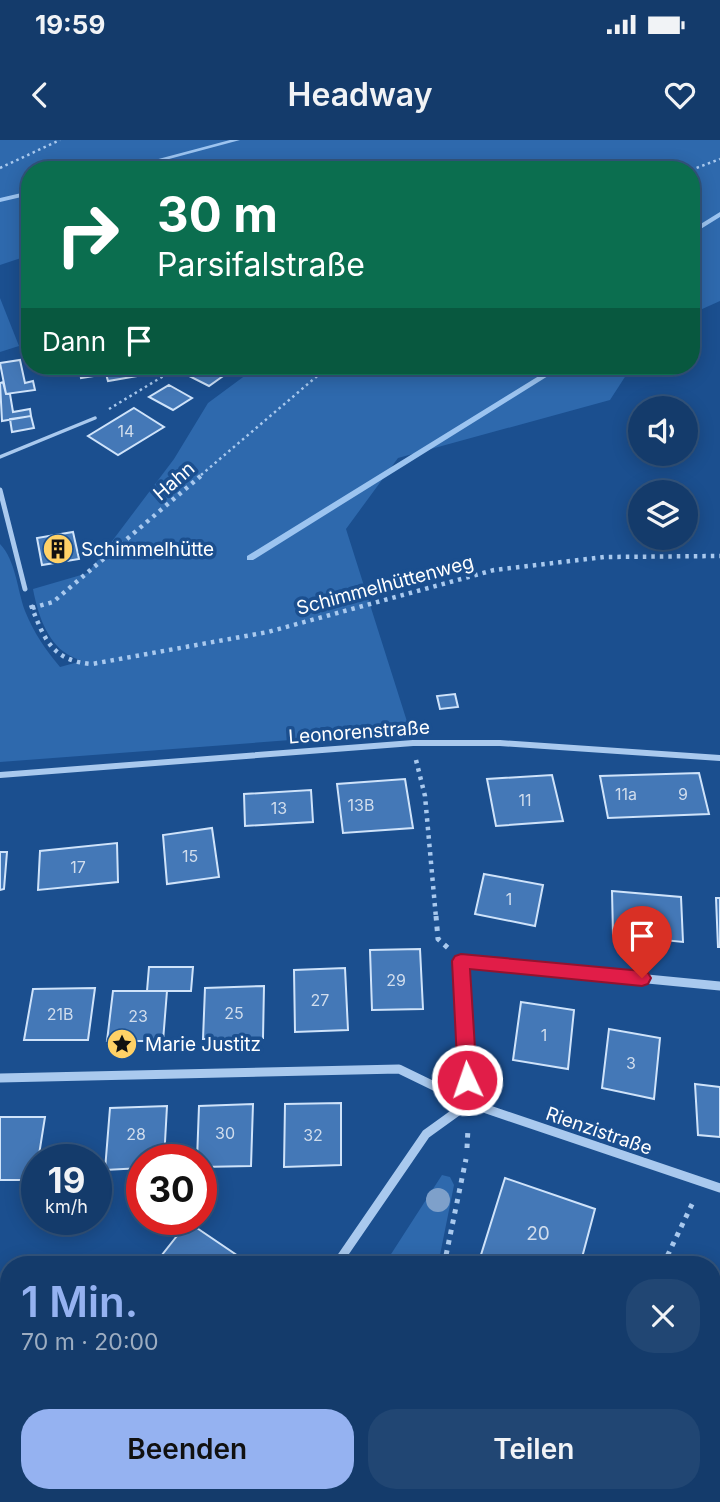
<!DOCTYPE html>
<html lang="de">
<head>
<meta charset="utf-8">
<style>
	:root { --surface:#143b6b; --page:#214673; --text:#f1f3f6; --muted:#9dadc1; --line:#33557e; --accent:#95b2f1 }
	body { margin:0; font-family:Inter,sans-serif; background:var(--page); color:var(--text); height:100vh; display:flex; flex-direction:column; font-size:26px; white-space:nowrap }
	* { box-sizing:border-box; margin:0 }
	p { font-size:23px; color:var(--muted) }
	.icon { flex:none; width:38px; height:38px; fill:none; stroke:currentColor; stroke-width:2; stroke-linecap:round; stroke-linejoin:round }
	.map { position:relative; flex:1; overflow:hidden }
	.side { position:absolute; left:0px; top:1116px; width:721px; height:247px; display:flex; flex-direction:column; background:var(--surface); border-radius:28px 28px 0 0; box-shadow:0 4px 18px #0003,0 0 0 2px var(--line) }
	.side>* { flex:none }
	.banner { position:absolute; left:21px; top:21px; width:679px; height:214px; border-radius:28px; box-shadow:0 4px 18px #0003,0 0 0 2px var(--line); background:#0b6e4f; color:#fff; overflow:hidden }
	.tools { position:absolute; left:628px; top:256px; display:grid; gap:14px }
	.tools a { display:grid; place-items:center; width:70px; height:70px; border-radius:50%; background:var(--surface); box-shadow:0 4px 18px #0003,0 0 0 2px var(--line); font-size:35px }
	.speed { position:absolute; left:21px; top:1004px; display:flex; gap:14px; font-size:35px; font-weight:700; text-align:center }
	.speed>* { display:grid; place-content:center; width:91px; height:91px; border-radius:50%; background:var(--surface); box-shadow:0 4px 18px #0003,0 0 0 2px var(--line); line-height:1 }
	.speed small { font-size:18px; font-weight:400 }
	.speed .limit { border:10px solid #d22; background:#fff; color:#111 }
	.pin { position:absolute; display:grid; place-items:center; width:60px; height:60px; color:#fff; margin:-72px -30px; border-radius:50% 50% 50% 0; rotate:-45deg; box-shadow:0 0 7px #0007 }
	.pin .icon { rotate:45deg }
	.me { position:absolute; width:77px; margin:-38px; rotate:357deg; stroke-linejoin:round; filter:drop-shadow(0 0 5px #0008) }
	.turn { display:flex; align-items:center; gap:24px; height:147px; padding:0 21px; font-size:32px }
	.turn .icon { width:91px; height:91px; stroke-width:2.5 }
	.turn b { display:block; font-size:49px; line-height:60px }
	.then { display:flex; align-items:center; height:66px; padding:0 21px; background:#0003; gap:14px; font-size:26px }
	.round { display:grid; place-items:center; flex:none; width:74px; height:74px; border-radius:28px; background:var(--page) }
	.headline { display:flex; align-items:center; justify-content:space-between; height:119px; padding:0 21px }
	h1 { font-size:42px; font-weight:600; line-height:52px; color:var(--accent) }
	.cta { display:flex; gap:14px; margin-top:auto; padding:14px 21px }
	.cta a { flex:1; height:80px; border-radius:28px; background:var(--accent); color:#111; font-size:28px; font-weight:600; line-height:80px; text-align:center }
	.cta a+a { background:var(--page); color:var(--text) }
	.status { display:flex; justify-content:space-between; align-items:center; height:49px; padding:0 35px; background:var(--surface); direction:ltr }
	.status svg { height:19px; fill:currentColor }
	header { display:flex; justify-content:space-between; align-items:center; height:91px; padding:0 21px; background:var(--surface); font-size:32px; font-weight:600 }
	.map>svg:first-child { display:block }
	.green { fill:#2e69ad }
	.lines { fill:none; stroke-linecap:round; stroke-linejoin:round }
	.stream { fill:#9cc4f0; fill-rule:evenodd }
	.building { fill:#4478b7; stroke:#cfe3fa; stroke-width:2 }
	.path-far2 { stroke:#a9c9ee; stroke-width:2.5; stroke-dasharray:2.5 3.5; stroke-linecap:butt }
	.path-far1 { stroke:#a9c9ee; stroke-width:4.5; stroke-dasharray:3.5 5; stroke-linecap:butt }
	.path { stroke:#a9c9ee; stroke-width:5; stroke-dasharray:4.5 6; stroke-linecap:butt }
	.service-far1 { stroke:#a9c9ee; stroke-width:3.5 }
	.service { stroke:#a9c9ee; stroke-width:5 }
	.minor-far1 { stroke:#a9c9ee; stroke-width:6 }
	.minor { stroke:#a9c9ee; stroke-width:9 }
	.tree { fill:#7ea0ca }
	.route { fill:#e11d48; stroke:#92132f; stroke-width:2 }
	.labels { text-anchor:middle; dominant-baseline:central; stroke-width:7; stroke-linejoin:round; paint-order:stroke }
	.number-label { font-size:16px; fill:#d0dded }
	.street-label { font-size:19px; fill:#fff; stroke:#1b4f8f }
	.poi-label { font-size:19px; fill:#fff; stroke:#1b4f8f; text-anchor:start }
	.near-number-label { font-size:19px; fill:#d0dded }
</style>
</head>
<body>
<div class="status"><b>19:59</b><svg viewBox="0 0 49 12"><path d="M0 12V9h3v3zM5 12V6h3v6zM10 12V3h3v9zM15 12V0h3v12zM26 1h20v11H26zM47 4h2v5h-2z"/></svg></div>
<header><svg class="icon" aria-label="back" viewBox="0 0 24 24"><path d="M15 5l-7 7 7 7"/></svg>Headway<svg class="icon" aria-label="heart" viewBox="0 0 24 24"><path d="M12 20l-8-8c-3-5 5-10 8-4 3-6 11-1 8 4z"/></svg></header>
<div class="map">
<svg width="720" height="1362" viewBox="0 0 720 1362">
	<rect width="100%" height="100%" fill="#1b4f8f"/>
	<path class="green" d="M0,0h720v161l-29,13v-144h-661v85l-30,10z
		M0,158l19,48 -19,6z
		M258,226h374l-22,34 -212,58 -52,71 64,202 -410,31v-218c16,17 17,45 25,67 9,22 20,38 35,56l22,-6c-4,-2 -11,-4 -15,-7 -21,-13 -30,-43 -34,-65l55,-16 86,-114 34,-56z
		M442,1035l8,2 4,8 -16,80h-54z"/>
	<g class="lines">
		<path class="stream" d="M230,0h10l-112,30h-11z
			M30,51v4l-30,7v-4z
			M720,72v5l-29,18v-5z
			M555,226h9l-311,194h-6v-4z"/>
	</g>
	<path class="building" d="M20,220l5,23 8,-2 2,9 -29,4 -6,-31z
		M79,226h60l-1,10 -30,5 -2,-7 -25,4z
		M198,226h12l16,8 -17,12 -24,-12z
		M3,242l3,12h4l3,18 17,-3 1,7 -29,5 -2,-38z
		M169,245l23,13 -19,12 -24,-13z
		M134,268l30,19 -46,28 -30,-19z
		M31,276l3,12 -22,4 -2,-13z
		M73,392l6,27 -37,6 -5,-27z
		M455,554l3,13 -18,2 -3,-13z
		M699,633l10,41 -101,4 -8,-42z
		M552,635l11,46 -67,5 -9,-47z
		M405,639l8,49 -70,5 -6,-49z
		M311,650l2,32 -68,4 -1,-32z
		M212,688l7,49 -52,7 -4,-49z
		M117,703l1,39 -80,8 2,-39z
		M0,712h7l-3,37 -4,1z
		M484,734l59,11 -8,41 -60,-12z
		M612,751l69,6 2,45 -70,-7z
		M716,758h4v49h-2z
		M420,809l3,60 -51,1 -2,-60z
		M149,827h44l-2,24h-44z
		M345,828l3,62 -53,2 -1,-62z
		M264,846l-1,52 -60,1 2,-51z
		M95,848l-7,52h-64l9,-51z
		M113,851h54l-4,50h-56z
		M521,862l53,8 -6,59 -55,-9z
		M609,889l51,9 -6,61 -52,-11z
		M695,944l25,3v50l-22,-2z
		M341,963v62l-57,2 1,-63z
		M253,964l-2,62 -50,1v-7h-4l2,-54z
		M167,966l-3,54h-22v8l-37,2 5,-62z
		M0,977h45l-10,63h-35z
		M505,1038l90,31 -15,56 -16,-3 -1,3h-64l-19,-7z
		M188,1082l56,38 -4,5h-86z
		M712,1209l8,5v76l-8,-6z
		M9,1342v12h46l11,8h-66v-7z
		M427,1354h70l-1,8h-71z"/>
	<g class="lines">
		<path class="path-far2" d="M0,28l60,-28
			M691,30l29,-11
			M109,269l71,-43
			M201,335l128,-109"/>
		<path class="path-far1" d="M31,465c13,34 21,56 61,59l176,-32 226,-62 110,-13 116,-1
			M32,468l21,-6 150,-128
			M416,620l9,36 11,122"/>
		<path class="path" d="M436,776l2,23 10,9
			M467,1008l1,-20
			M417,1120l28,5
			M444,1125l22,-106
			M663,1125l31,-65
			M712,1185l8,6"/>
		<path class="service-far1" d="M0,317l95,-39"/>
		<path class="service" d="M0,350l25,99"/>
		<path class="minor-far1" d="M0,635l413,-32h87l220,15"/>
		<path class="minor" d="M0,938l399,-9 70,34 251,85
			M469,963l-8,-142 259,25
			M336,1125l90,-131 43,-31
			M169,1362l6,-8
			M384,1362l2,-8"/>
	</g>
	<circle class="tree" cx="438" cy="1060" r="12"/>
	<path class="route" d="M461,814l181,17 6,2 3,5 -3,6 -6,2 -172,-17 7,111 -3,5 -7,3 -6,-3 -3,-5 -6,-119 3,-5z"/>
	<defs>
		<g id="building-disc" transform="scale(1.575)"><circle r="9.5" fill="#ffd166" stroke="#1b4f8f"/><path d="M-4-6H4V6H1V3H-1V6H-4ZM-2.5-4.3h1.7v1.8h-1.7ZM.8-4.3h1.7v1.8H.8ZM-2.5-1h1.7V.8h-1.7ZM.8-1h1.7V.8H.8Z" fill="#111"/></g>
		<g id="sight-disc" transform="scale(1.575)"><circle r="9.5" fill="#ffd166" stroke="#1b4f8f"/><path d="M0-6L1.8-2.2L6-1.7L2.9 1.2L3.7 5.4L0 3.3L-3.7 5.4L-2.9 1.2L-6-1.7L-1.8-2.2Z" fill="#111"/></g>
	</defs>
	<g fill-rule="evenodd">
		<use href="#building-disc" x="58" y="409"/>
		<use href="#sight-disc" x="122" y="904"/>
	</g>
	<g class="labels">
		<g class="number-label">
			<text x="126" y="291">14</text>
			<text x="626" y="654">11a</text>
			<text x="683" y="654">9</text>
			<text x="525" y="660">11</text>
			<text x="361" y="665">13B</text>
			<text x="279" y="668">13</text>
			<text x="190" y="716">15</text>
			<text x="78" y="727">17</text>
			<text x="509" y="759">1</text>
			<text x="396" y="840">29</text>
			<text x="320" y="860">27</text>
			<text x="234" y="873">25</text>
			<text x="60" y="874">21B</text>
			<text x="138" y="876">23</text>
			<text x="544" y="895">1</text>
			<text x="631" y="923">3</text>
			<text x="225" y="993">30</text>
			<text x="136" y="994">28</text>
			<text x="313" y="995">32</text>
		</g>
		<g class="street-label">
			<text transform="translate(174 341) rotate(-41)">Hahn</text>
			<text transform="translate(385 445) rotate(-15)">Schimmelhüttenweg</text>
			<text transform="translate(359 592) rotate(-4)">Leonorenstraße</text>
			<text transform="translate(599 991) rotate(19)">Rienzistraße</text>
		</g>
		<g class="poi-label">
			<text x="81" y="409">Schimmelhütte</text>
			<text x="145" y="904">Marie Justitz</text>
		</g>
		<g class="near-number-label">
			<text x="538" y="1093">20</text>
		</g>
	</g>
</svg>
<div class="tools">
<a><svg class="icon" aria-label="sound" viewBox="0 0 24 24"><path d="M4 9h4l5-4v14l-5-4H4zM17 9q2 3 0 6"/></svg></a>
<a><svg class="icon" aria-label="layers" viewBox="0 0 24 24"><path d="M12 4l9 5-9 5-9-5zM3 14l9 5 9-5"/></svg></a>
</div>
<div class="speed"><div>19<small>km/h</small></div><div class="limit">30</div></div>
<div class="pin" style="left:642px;top:838px;background:#d93025"><svg class="icon" aria-label="arrive" viewBox="0 0 24 24"><path d="M6 21V4h12l-3 4 3 4H6"/></svg></div>
<svg class="me" style="left:467px;top:940px" viewBox="-20 -20 40 40"><circle r="17" fill="#e11d48" stroke="#fff" stroke-width="3"/><path d="M0-11L8 9 0 5-8 9z" fill="#fff"/></svg>
<div class="banner">
<div class="turn"><svg class="icon" aria-label="right" viewBox="0 0 24 24"><path d="M7 20v-9h11M14 6l5 5-5 5"/></svg><div><b>30 m</b>Parsifalstraße</div></div>
<div class="then">Dann<svg class="icon" aria-label="arrive" viewBox="0 0 24 24"><path d="M6 21V4h12l-3 4 3 4H6"/></svg></div>
</div>
<section class="side">
<div class="headline"><div><h1>1 Min.</h1><p>70 m · 20:00</p></div><a class="round"><svg class="icon" aria-label="close" viewBox="0 0 24 24"><path d="M6 6l12 12M18 6L6 18"/></svg></a></div>
<div class="cta"><a>Beenden</a><a>Teilen</a></div>
</section>
</div>
</body>
</html>
